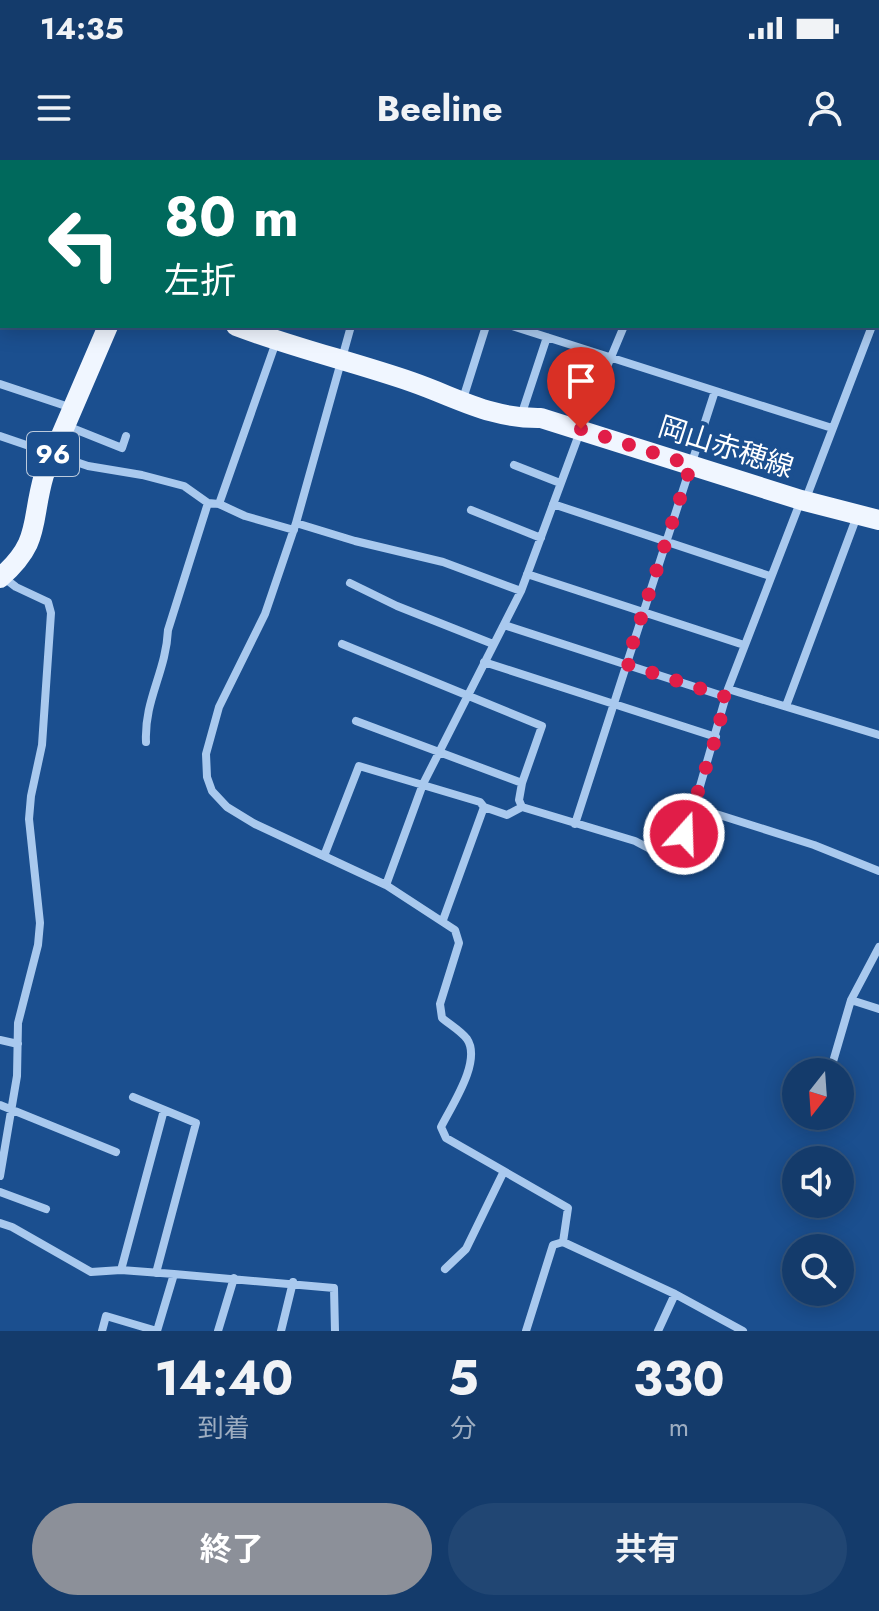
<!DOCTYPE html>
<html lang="ja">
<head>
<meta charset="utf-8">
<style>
	:root { --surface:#143b6b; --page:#214673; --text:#f1f3f6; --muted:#9dadc1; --line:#33557e; --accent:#8c9099 }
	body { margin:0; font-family:Jost,"Noto Sans JP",sans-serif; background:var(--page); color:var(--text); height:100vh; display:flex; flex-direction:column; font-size:30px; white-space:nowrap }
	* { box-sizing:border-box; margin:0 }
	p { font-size:26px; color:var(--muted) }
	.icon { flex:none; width:44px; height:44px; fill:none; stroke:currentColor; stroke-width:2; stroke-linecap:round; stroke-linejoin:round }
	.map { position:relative; height:1171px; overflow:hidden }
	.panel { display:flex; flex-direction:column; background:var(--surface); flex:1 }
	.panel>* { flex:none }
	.hud { position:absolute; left:0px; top:0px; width:880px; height:168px; box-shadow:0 4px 20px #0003,0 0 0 2px var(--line); background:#00695c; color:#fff; overflow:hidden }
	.needle { width:52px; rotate:197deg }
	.tools { position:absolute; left:782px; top:898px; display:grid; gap:16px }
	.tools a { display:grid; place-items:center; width:72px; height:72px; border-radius:50%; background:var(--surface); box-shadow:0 4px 20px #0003,0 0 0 2px var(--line); font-size:40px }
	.pin { position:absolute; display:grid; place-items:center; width:68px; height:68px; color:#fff; margin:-82px -34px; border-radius:50% 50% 50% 0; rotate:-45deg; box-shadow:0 0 8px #0007 }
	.pin .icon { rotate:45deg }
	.me { position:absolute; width:88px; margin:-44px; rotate:20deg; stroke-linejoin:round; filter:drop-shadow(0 0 6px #0008) }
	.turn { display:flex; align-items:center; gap:28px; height:168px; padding:0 32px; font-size:36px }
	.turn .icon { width:104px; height:104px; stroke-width:2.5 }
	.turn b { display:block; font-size:56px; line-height:68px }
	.eta { display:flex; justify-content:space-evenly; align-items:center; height:136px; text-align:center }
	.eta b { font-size:48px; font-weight:700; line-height:56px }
	.action { display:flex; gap:16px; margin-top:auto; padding:16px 32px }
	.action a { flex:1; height:92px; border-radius:48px; background:var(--accent); color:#fff; font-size:32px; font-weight:700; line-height:92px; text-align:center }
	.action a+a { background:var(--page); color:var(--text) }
	.status { display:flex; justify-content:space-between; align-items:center; height:56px; padding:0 40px; background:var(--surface); direction:ltr }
	.status svg { height:22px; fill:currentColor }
	header { display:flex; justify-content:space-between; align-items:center; height:104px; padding:0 32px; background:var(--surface); font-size:36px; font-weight:700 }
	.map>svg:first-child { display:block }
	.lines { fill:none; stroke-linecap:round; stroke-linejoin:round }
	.minor { stroke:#a9c9ee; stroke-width:8 }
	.primary { stroke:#f0f6ff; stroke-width:20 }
	.route { stroke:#e11d48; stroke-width:14; stroke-dasharray:0 25.2 }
	.labels { text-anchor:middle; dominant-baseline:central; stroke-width:8; stroke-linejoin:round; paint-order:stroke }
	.shield { fill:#1b4f8f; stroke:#bbcadd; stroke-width:2 }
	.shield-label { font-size:26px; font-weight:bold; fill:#fff }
	.street-label { font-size:28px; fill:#fff; stroke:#1b4f8f }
</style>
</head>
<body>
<div class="status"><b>14:35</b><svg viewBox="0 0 49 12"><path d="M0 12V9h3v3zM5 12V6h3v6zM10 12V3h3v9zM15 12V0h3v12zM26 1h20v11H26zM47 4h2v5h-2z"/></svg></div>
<header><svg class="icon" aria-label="menu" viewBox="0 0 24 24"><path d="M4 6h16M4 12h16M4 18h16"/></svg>Beeline<svg class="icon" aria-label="person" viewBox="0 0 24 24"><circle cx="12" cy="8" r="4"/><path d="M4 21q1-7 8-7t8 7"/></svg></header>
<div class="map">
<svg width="879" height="1171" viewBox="0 0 879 1171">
	<rect width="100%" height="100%" fill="#1b4f8f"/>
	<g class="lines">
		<path class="minor" d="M44,0l3,2
			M178,0l5,2
			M385,0l5,2
			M578,0l6,2
			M748,0l5,2
			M406,2l7,-2
			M538,2l1,-2
			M723,2v-2
			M878,84l1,1
			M0,121h2
			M878,151l1,-2
			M351,166l-55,197 -31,91 -46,93 -13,47 1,23 5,14 15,16 28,17 131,61 69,45 4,13 -19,61 2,14c7,6 19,13 25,21 15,22 -15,66 -26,88l5,11 122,70 -5,34
			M512,166l320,102
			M0,224l72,24
			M462,242l24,-76
			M521,256l26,-79
			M67,266l55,22 4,-12
			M0,276l88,30 54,9 42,11 24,17 11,1 26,12 49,14
			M514,305l46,18
			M805,341l67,-175
			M219,344l57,-162
			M553,344l217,72
			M471,350l70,28
			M296,363l59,18 88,21 78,29
			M527,414l217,71
			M350,423l47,23 96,38
			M504,465l222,72
			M342,484l200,82 -20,57
			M484,502l232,75
			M728,529l151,46
			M786,546l71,-190
			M356,561l166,62 -3,17 3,7 113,34 38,20 21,-54 34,-118 73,-189
			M146,582c-2,-42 20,-70 22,-112l40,-127
			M694,647l120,38 65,26
			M575,664l140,-433
			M324,696l35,-90 121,36 4,5
			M386,725l37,-101 98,-193 60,-162 43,-103
			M443,760l41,-113 23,8 15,-8
			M851,840l28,9
			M0,880l18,4
			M830,912l21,-72 28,-53
			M133,937l63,26 -40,150
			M0,945l116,47
			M0,1016l17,-100 1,-53 20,-78 2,-22 -11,-104 2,-23 11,-51 9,-132 -3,-11 -32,-15 -13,-10
			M0,1032l46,17
			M0,1063l12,4 79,45 30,-2 53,4 160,14 1,43
			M445,1109l21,-20 38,-78
			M121,1110l43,-160
			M102,1171l4,-15 51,15
			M157,1171l17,-57
			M218,1171l16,-53
			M281,1171l12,-49
			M526,1171l27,-86 10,-3 112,52 68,37
			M658,1171l17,-37"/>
		<path class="primary" d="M236,166c58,22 118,36 176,56 46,16 79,37 129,36l260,82 78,20
			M0,418c42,-37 30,-55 44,-103l64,-149"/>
	</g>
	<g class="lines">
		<path class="route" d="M581,269l110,36 -65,199 100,33 -10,40 -32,97"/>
	</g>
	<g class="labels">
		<rect class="shield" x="27" y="272" width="52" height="44" rx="6"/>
		<g class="shield-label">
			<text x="53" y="294">96</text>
		</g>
		<g class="street-label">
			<text transform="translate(726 287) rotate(18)">岡山赤穂線</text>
		</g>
	</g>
</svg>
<div class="tools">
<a><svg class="needle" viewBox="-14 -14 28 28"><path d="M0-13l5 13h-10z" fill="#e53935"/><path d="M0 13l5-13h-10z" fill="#9dadc1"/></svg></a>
<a><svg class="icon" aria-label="sound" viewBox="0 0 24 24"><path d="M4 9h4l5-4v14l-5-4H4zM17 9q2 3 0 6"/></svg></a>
<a><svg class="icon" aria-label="search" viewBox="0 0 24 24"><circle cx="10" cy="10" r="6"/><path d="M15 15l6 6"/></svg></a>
</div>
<div class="pin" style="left:581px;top:269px;background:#d93025"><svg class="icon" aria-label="arrive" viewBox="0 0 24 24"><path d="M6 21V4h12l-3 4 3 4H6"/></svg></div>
<svg class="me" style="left:684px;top:674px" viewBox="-20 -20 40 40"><circle r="17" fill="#e11d48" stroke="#fff" stroke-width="3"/><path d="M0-11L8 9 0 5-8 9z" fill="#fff"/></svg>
<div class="hud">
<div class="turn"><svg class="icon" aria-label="left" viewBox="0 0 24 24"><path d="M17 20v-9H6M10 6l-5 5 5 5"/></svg><div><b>80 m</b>左折</div></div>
</div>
</div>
<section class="panel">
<div class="eta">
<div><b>14:40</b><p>到着</p></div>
<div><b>5</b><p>分</p></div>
<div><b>330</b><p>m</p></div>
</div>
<div class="action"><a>終了</a><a>共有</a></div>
</section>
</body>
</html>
